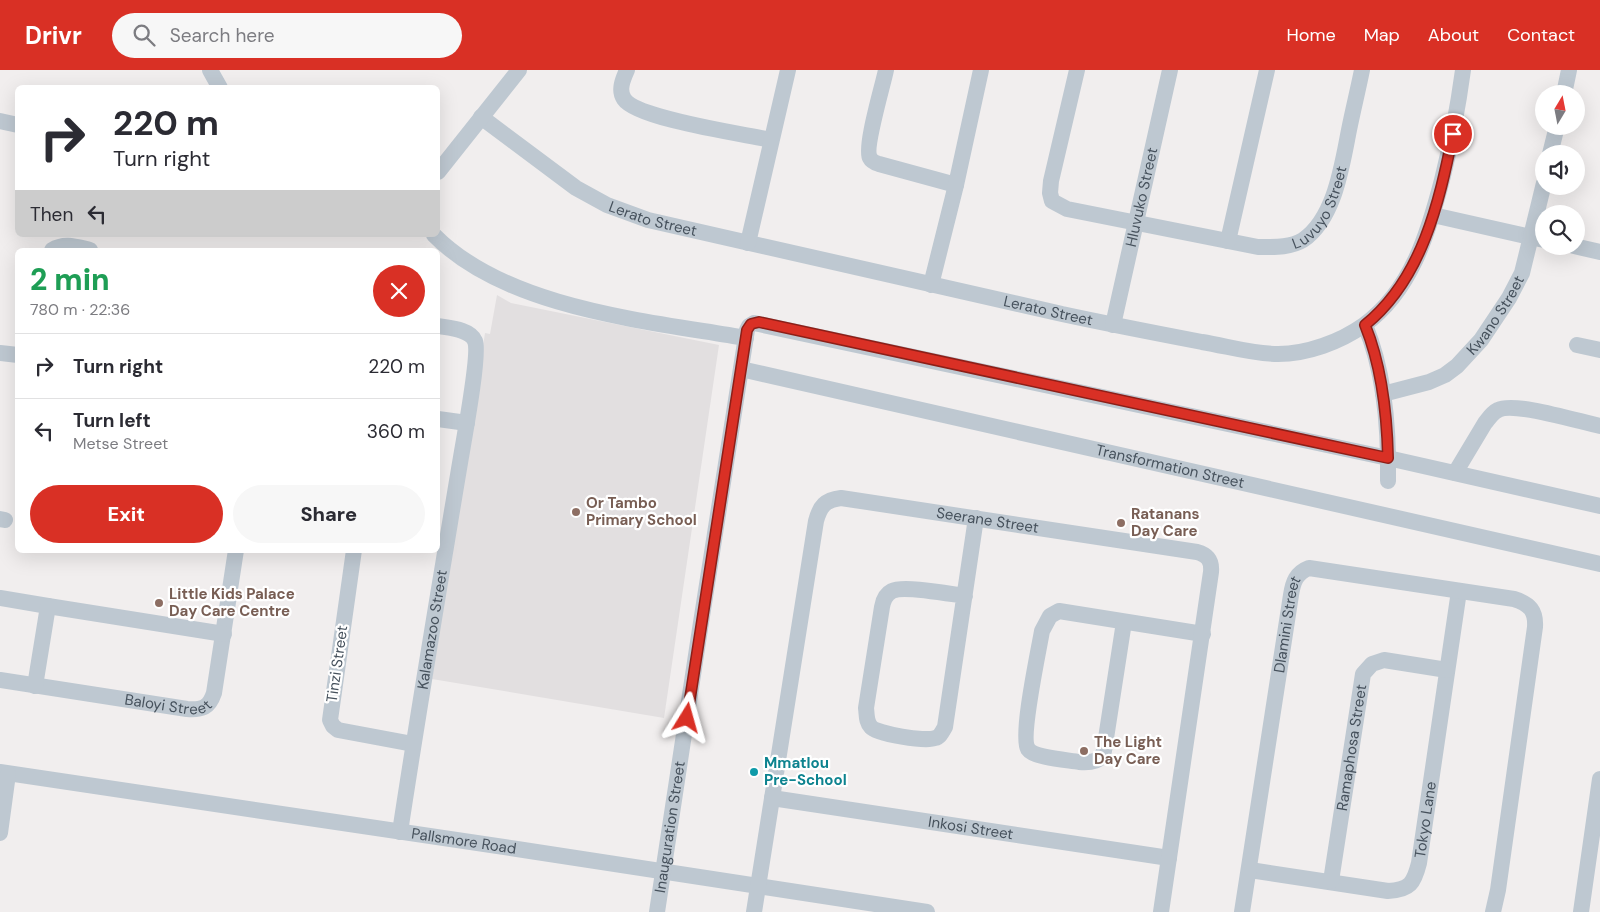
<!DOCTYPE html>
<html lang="en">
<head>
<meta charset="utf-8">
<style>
	:root { --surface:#fff; --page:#f7f7f7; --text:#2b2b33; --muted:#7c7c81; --line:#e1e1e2; --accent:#d93025 }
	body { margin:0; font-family:"DM Sans",sans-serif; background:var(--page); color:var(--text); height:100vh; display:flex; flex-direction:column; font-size:19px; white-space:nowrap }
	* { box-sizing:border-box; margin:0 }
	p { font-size:16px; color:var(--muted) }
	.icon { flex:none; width:28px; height:28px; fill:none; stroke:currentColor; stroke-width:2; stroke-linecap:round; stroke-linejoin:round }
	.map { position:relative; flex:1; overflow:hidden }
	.sheet { position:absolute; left:15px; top:178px; width:425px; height:305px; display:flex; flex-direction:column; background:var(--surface); border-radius:8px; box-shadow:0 5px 20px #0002 }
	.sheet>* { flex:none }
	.banner { position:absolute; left:15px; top:15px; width:425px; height:152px; border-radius:8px; box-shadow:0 5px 20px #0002; background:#fff; color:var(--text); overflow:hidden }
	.needle { width:32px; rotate:10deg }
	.fabs { position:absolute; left:1535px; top:15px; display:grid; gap:10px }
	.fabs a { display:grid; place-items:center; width:50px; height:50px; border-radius:50%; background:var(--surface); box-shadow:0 5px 20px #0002; font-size:25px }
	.pin { position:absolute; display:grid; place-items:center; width:42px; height:42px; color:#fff; margin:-21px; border:2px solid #fff; border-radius:50%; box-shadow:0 1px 5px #0007 }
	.me { position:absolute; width:55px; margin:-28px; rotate:8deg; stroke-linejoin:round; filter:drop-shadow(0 0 4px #0008) }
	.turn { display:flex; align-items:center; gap:18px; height:105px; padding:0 15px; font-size:22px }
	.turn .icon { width:65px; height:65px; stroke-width:2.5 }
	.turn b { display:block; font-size:35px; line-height:42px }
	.then { display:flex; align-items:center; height:48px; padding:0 15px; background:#0003; gap:10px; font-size:19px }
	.round { display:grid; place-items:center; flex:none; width:52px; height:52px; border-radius:26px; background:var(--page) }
	.head { display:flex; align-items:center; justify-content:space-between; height:85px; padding:0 15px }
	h1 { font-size:30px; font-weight:800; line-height:38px; color:#1e9e55 }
	.button { display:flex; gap:10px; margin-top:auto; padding:10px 15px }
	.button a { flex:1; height:58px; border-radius:30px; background:var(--accent); color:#fff; font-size:20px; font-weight:800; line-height:58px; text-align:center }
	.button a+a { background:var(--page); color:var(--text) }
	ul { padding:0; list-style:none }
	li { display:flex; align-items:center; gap:15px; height:65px; padding:0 15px; border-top:1px solid var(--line) }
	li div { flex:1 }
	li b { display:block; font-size:19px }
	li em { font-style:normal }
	header { display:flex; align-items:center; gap:30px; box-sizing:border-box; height:70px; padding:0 25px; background:var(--accent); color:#fff }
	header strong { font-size:24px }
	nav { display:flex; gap:28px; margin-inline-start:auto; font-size:18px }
	.search { width:350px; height:45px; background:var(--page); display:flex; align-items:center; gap:12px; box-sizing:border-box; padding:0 18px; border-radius:28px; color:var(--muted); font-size:19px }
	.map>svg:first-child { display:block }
	.education { fill:#e2dfe0 }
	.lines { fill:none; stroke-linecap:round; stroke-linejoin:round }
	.minor { stroke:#bec8d1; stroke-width:16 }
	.route-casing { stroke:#8d1f18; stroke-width:12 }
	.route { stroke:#d93025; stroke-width:9 }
	.education-dot { fill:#8d6e63; stroke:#fff; stroke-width:2 }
	.culture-dot { fill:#0f9aa8; stroke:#fff; stroke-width:2 }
	.labels { text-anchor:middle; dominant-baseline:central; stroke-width:4.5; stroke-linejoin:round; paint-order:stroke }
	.street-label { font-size:15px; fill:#46515c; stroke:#fff }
	.education-label { font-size:15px; font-weight:bold; fill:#785e54; stroke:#fff; text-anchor:start }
	.culture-label { font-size:15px; font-weight:bold; fill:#0d838f; stroke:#fff; text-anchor:start }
</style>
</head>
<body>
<header>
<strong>Drivr</strong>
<div class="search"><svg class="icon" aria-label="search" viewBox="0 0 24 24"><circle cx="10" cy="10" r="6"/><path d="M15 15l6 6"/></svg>Search here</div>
<nav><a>Home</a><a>Map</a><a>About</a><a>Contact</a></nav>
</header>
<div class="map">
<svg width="1600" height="842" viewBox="0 0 1600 842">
	<rect width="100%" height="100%" fill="#f1eeee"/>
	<path class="education" d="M497,225l14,8 208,42 -55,373 -232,-39 53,-346 5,1z"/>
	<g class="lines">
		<g class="minor">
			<path d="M210,0l10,18"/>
			<path d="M627,0c-4,9 -9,20 -3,29 13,20 120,35 147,41"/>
			<path d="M886,0c-3,15 -22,78 -16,88 2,4 6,5 9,6l77,21"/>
			<path id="s1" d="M1077,0l-26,111 -1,12 2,8 15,8 191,38c15,0 32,1 45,-7 32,-22 39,-75 46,-110 4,-20 9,-40 13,-60"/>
			<path d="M1564,24l5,-24"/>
			<path id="s2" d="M481,47l95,71 31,17 41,15c138,32 276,63 414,94 46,10 93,19 140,28 25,4 50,12 76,12 29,0 62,-12 86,-29 47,-34 64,-91 78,-145 9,-36 16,-73 21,-110"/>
			<path d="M0,51l18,4"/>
			<path d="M1550,84l7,-28"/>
			<path d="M438,102l81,-102"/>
			<path d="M1433,145l111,25"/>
			<path d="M434,165c73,74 214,86 312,103"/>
			<path d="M1228,171l39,-171"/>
			<path d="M748,173l40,-173"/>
			<path d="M1574,176l26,6"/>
			<path d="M52,180c13,-8 25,-3 38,0"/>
			<path d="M931,215l25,-100 25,-115"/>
			<path id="s3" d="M1113,255l57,-255"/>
			<path d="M1365,255c20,48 24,104 23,156"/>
			<path d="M1577,275l23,5"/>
			<path d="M0,283l18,2"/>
			<path id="s4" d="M741,299l859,195"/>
			<path id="s5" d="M1383,324l46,-12 16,-7 12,-9 24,-26 28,-42 13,-25 22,-90"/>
			<path d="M438,349l29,4"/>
			<path d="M1455,403l30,-50c4,-5 7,-10 13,-13 16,-9 82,12 102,16"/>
			<path d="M0,449l5,1"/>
			<path d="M354,480l-24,170 3,6 5,4 75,14"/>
			<path d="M965,526c-15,-2 -62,-11 -73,-5 -6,3 -9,10 -10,16l-16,101c1,7 0,14 5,19 6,7 55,15 64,11 5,-1 7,-6 10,-11l31,-209"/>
			<path d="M0,528l48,8"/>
			<path d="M1124,552l-20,129c-3,11 -15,12 -25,11 -11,-2 -45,-4 -51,-13 -8,-12 11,-100 14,-118l8,-15 9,-5 144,23"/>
			<path id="s6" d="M0,610l187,29c15,1 22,-1 27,-16l22,-143"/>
			<path d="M35,616l13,-80 176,28"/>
			<path id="s7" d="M0,702l517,77 410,63"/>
			<path id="s8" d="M772,728l397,60"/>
			<path id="s9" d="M400,762c19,-125 40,-250 61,-375 3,-18 19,-104 14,-116 -5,-12 -26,-13 -37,-15"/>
			<path d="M0,763l8,-59"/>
			<path id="s10" d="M1250,800l138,21c22,-1 26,-8 31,-28l40,-272"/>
			<path id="s11" d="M1331,811l32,-207 9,-10 12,-4 63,10"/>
			<path id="s12" d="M657,842l43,-283 47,-299 2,-4 5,-3 634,135 212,48"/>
			<path id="s13" d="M754,842l62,-391c4,-15 9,-21 25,-23l356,54c11,3 15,9 14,20l-50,340"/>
			<path id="s14" d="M1242,842l49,-317c2,-13 5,-22 18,-27l205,31c16,5 22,12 21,28l-37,263 -5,22"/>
			<path d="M1581,842l19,-133"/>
		</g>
	</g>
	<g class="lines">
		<g class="route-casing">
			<path id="route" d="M687,648l60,-388 4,-6 8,-2 629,136c-1,-45 -6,-91 -23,-133 57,-46 74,-122 88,-191"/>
		</g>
		<use href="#route" class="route"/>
	</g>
	<g class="education-dot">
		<circle cx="576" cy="442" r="5"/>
		<circle cx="1121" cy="453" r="5"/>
		<circle cx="159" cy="533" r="5"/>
		<circle cx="1084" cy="681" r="5"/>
	</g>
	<circle class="culture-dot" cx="754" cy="702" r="5"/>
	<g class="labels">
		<g class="street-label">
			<text stroke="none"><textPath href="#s3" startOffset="131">Hluvuko Street</textPath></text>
			<text stroke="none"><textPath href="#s1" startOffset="429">Luvuyo Street</textPath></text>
			<text stroke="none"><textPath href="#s2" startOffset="202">Lerato Street</textPath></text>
			<text stroke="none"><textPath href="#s2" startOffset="608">Lerato Street</textPath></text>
			<text stroke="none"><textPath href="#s5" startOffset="144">Kwano Street</textPath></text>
			<text stroke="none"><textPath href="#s4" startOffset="440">Transformation Street</textPath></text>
			<text stroke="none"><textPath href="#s13" startOffset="581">Seerane Street</textPath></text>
			<text stroke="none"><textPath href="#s14" startOffset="291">Dlamini Street</textPath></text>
			<text stroke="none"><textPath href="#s9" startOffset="205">Kalamazoo Street</textPath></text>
			<text transform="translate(337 594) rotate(-82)">Tinzi Street</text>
			<text stroke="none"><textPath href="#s6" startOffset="170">Baloyi Street</textPath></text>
			<text stroke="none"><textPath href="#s11" startOffset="135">Ramaphosa Street</textPath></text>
			<text stroke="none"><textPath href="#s10" startOffset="230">Tokyo Lane</textPath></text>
			<text stroke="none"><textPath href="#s12" startOffset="86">Inauguration Street</textPath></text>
			<text stroke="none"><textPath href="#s8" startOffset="201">Inkosi Street</textPath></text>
			<text stroke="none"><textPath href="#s7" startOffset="469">Pallsmore Road</textPath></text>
		</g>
		<g class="education-label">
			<text x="586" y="433">Or Tambo<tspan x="586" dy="17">Primary School</tspan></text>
			<text x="1131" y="444">Ratanans<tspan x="1131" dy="17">Day Care</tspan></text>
			<text x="169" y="524">Little Kids Palace<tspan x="169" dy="17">Day Care Centre</tspan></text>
			<text x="1094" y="672">The Light<tspan x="1094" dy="17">Day Care</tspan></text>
		</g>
		<g class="culture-label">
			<text x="764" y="693">Mmatlou<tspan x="764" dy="17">Pre-School</tspan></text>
		</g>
	</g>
</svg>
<div class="fabs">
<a><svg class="needle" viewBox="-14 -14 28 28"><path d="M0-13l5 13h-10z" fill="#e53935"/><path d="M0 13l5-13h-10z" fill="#7c7c81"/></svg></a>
<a><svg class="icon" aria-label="sound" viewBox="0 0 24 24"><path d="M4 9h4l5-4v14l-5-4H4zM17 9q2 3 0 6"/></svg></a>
<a><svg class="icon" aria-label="search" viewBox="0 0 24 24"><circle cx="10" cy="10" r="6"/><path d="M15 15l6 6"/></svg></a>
</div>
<div class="pin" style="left:1453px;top:64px;background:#d93025"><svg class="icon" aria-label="arrive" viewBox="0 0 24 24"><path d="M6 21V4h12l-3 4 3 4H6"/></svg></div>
<svg class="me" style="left:687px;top:648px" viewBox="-20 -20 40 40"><path d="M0-17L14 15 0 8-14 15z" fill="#d93025" stroke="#fff" stroke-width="4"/></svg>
<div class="banner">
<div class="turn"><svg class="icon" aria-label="right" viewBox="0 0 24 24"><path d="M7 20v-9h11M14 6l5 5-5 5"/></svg><div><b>220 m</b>Turn right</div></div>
<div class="then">Then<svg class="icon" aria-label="left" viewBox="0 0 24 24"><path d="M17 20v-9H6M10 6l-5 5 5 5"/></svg></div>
</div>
<section class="sheet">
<div class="head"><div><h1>2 min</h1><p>780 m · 22:36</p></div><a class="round" style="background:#d93025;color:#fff"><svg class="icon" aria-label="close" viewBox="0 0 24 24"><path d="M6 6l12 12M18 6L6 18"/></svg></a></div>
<ul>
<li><svg class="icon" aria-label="right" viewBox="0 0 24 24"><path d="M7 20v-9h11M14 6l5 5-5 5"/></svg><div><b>Turn right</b></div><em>220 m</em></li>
<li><svg class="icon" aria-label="left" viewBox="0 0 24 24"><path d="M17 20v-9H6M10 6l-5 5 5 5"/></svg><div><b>Turn left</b><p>Metse Street</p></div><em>360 m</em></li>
</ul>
<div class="button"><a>Exit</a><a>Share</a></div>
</section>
</div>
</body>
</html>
